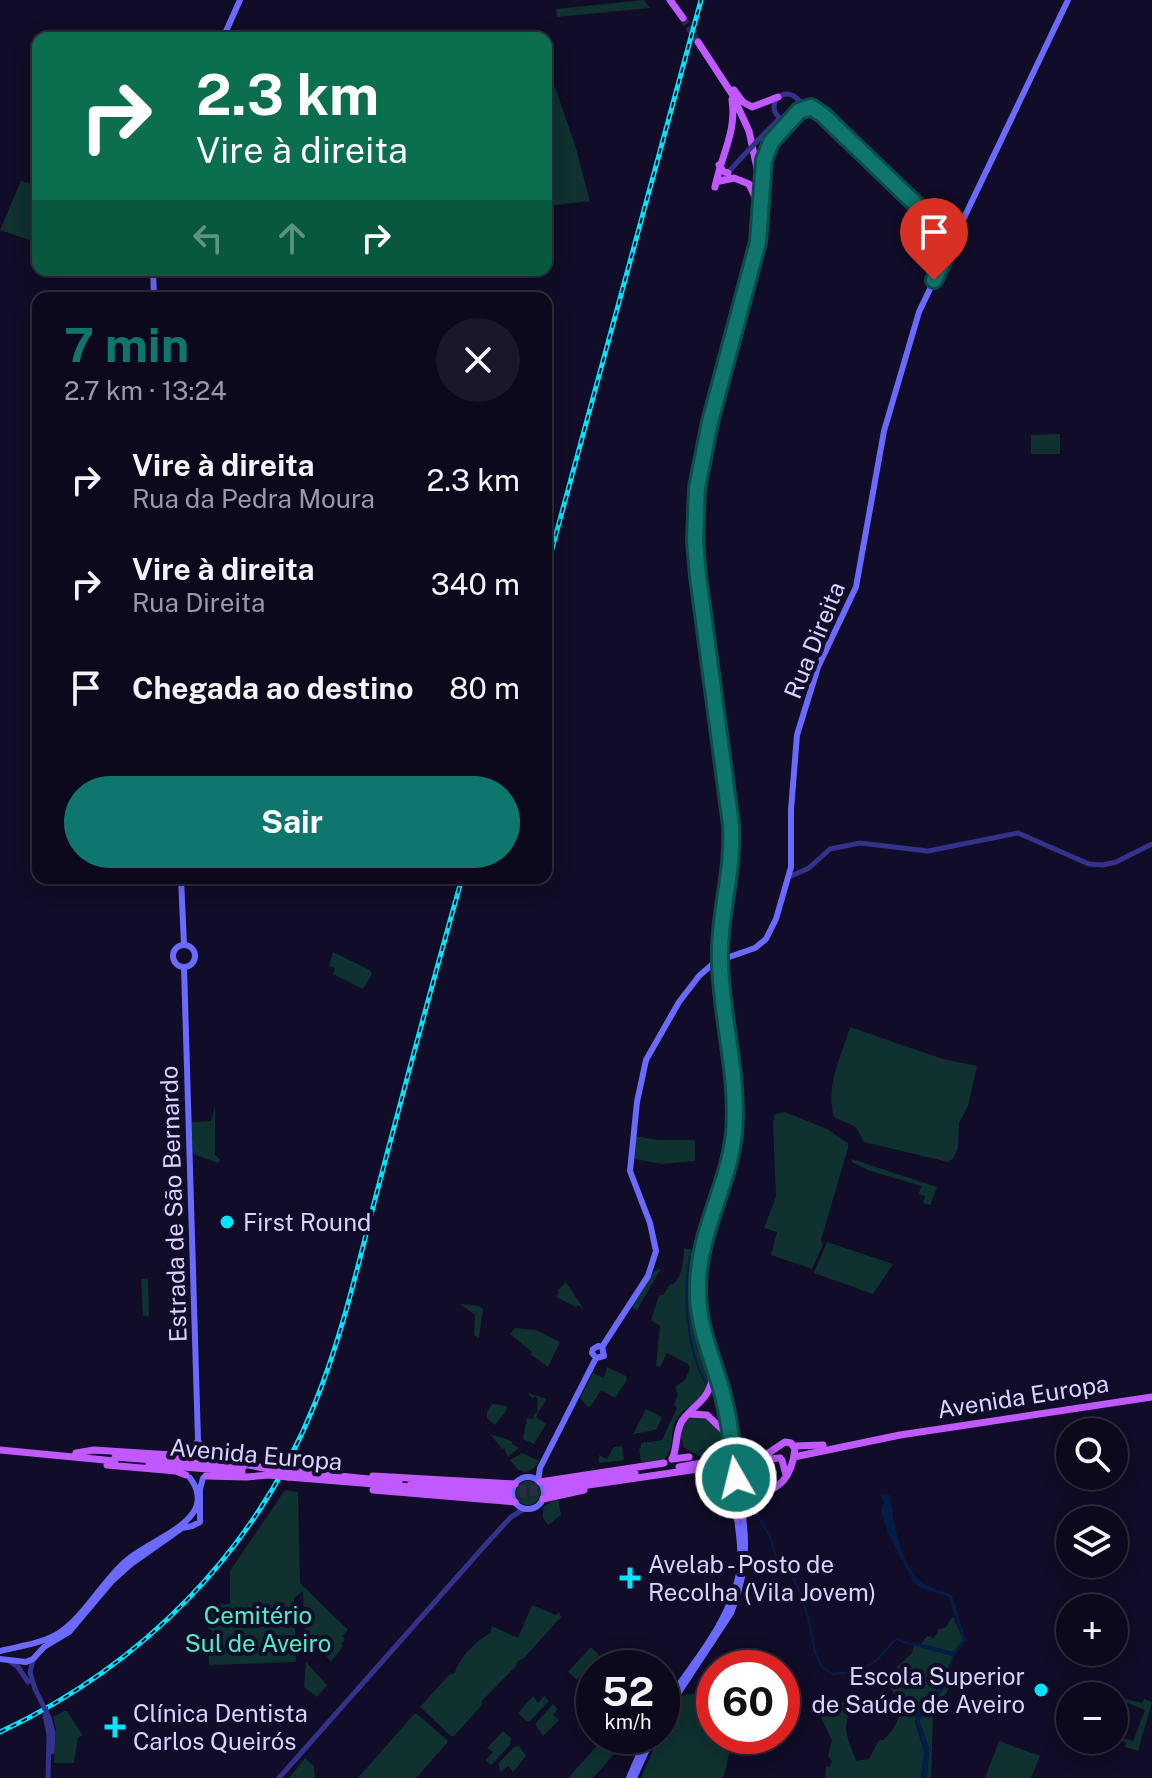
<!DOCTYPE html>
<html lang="pt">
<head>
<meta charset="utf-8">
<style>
	:root { --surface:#0d091d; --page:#1b172a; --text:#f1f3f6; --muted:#9a9aa4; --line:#2d2a3b; --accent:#0f766e }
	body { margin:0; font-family:"Public Sans",sans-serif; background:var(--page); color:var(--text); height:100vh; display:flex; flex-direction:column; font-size:30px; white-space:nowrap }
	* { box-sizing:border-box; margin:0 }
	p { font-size:26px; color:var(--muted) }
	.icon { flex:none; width:44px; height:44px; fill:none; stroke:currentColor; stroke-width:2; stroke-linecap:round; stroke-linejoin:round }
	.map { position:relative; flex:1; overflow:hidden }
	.sheet { position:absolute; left:32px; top:292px; width:520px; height:592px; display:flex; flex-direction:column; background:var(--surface); border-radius:16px; box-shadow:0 4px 20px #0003,0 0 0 2px var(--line) }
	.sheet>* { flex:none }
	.banner { position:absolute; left:32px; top:32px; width:520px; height:244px; border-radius:16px; box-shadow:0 4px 20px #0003,0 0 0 2px var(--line); background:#0b6e4f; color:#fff; overflow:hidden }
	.controls { position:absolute; left:1056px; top:1418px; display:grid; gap:16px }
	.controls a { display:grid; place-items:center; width:72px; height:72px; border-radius:50%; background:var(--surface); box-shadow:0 4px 20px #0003,0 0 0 2px var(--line); font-size:40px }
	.speed { position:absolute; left:576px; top:1650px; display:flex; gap:16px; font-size:40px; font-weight:700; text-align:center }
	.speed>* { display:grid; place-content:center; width:104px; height:104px; border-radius:50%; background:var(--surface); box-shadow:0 4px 20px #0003,0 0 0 2px var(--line); line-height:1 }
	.speed small { font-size:20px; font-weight:400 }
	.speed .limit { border:12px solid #d22; background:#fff; color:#111 }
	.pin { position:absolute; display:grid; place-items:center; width:68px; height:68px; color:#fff; margin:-82px -34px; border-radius:50% 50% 50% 0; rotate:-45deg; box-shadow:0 0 8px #0007 }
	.pin .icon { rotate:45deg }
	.me { position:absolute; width:88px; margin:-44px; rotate:352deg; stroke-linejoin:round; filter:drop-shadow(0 0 6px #0008) }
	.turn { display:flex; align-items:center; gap:28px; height:168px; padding:0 32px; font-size:36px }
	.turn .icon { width:104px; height:104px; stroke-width:2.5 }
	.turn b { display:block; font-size:56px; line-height:68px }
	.lanes { display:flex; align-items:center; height:76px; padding:0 32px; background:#0003; justify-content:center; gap:40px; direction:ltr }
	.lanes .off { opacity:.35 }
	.round { display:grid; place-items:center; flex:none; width:84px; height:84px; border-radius:42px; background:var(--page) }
	.headline { display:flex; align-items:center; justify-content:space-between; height:136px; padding:0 32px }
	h1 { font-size:48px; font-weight:700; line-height:60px; color:var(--accent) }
	.button { display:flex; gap:16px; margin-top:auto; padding:16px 32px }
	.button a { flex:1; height:92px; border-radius:48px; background:var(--accent); color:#fff; font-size:32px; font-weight:700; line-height:92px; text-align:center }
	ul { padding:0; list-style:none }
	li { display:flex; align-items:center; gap:24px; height:104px; padding:0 32px }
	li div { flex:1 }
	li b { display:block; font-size:30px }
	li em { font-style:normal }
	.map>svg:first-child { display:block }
	.green { fill:#0f3130 }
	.water { fill:#041d48 }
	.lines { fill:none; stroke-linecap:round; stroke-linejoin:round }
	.stream { stroke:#041d48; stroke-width:2 }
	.primary-tunnel { stroke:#2f2a47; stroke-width:7; stroke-dasharray:7 3.5; stroke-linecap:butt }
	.tertiary { stroke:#35328b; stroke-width:5 }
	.secondary { stroke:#6c69ff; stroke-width:6 }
	.primary { stroke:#c059ff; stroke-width:7 }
	.rail-casing { stroke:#00e5fd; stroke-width:5 }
	.rail { stroke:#110c27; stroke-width:2; stroke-dasharray:6; stroke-linecap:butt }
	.tertiary-bridge { stroke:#35328b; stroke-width:5 }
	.primary-bridge { stroke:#c059ff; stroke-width:7 }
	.route-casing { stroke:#0a4d48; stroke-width:20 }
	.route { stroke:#0f766e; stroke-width:14 }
	.poi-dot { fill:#00e5fd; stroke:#110c27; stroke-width:3 }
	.labels { text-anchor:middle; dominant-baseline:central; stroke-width:8; stroke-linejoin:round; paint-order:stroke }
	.street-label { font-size:24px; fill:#d7d2ff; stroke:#110c27 }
	.poi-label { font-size:24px; fill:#d7d2ff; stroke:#110c27; text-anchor:start }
	.park-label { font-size:24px; fill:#50edc5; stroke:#110c27 }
</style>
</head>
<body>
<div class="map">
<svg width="1152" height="1778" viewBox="0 0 1152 1778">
	<rect width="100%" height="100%" fill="#110c27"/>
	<path class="green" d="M644,0l6,8 -93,9 -1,-8z
		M555,87l20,58 15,56 -44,5v-118z
		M21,181l17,4v58l-38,-13z
		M1060,434v20h-29v-19z
		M333,952l37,18 2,4 -9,15 -30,-15 2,-6 -6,-2z
		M850,1027l93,32 34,7 -9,40 -9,17 -1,25 -5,11 -5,3 -84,-20 -8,-15 -22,-10c-9,-31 7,-60 16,-90z
		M215,1107v48l5,4 -1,4 -26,-9 -2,-32 20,-1z
		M785,1112l42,17 21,14v5l-27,92 2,5 -11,24 -41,-14 6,-23 -13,-4 12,-31 -3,-74 2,-9z
		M635,1136l24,4h36v21l-32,3 -29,-5z
		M852,1159l85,28 -7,18 -7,-2 2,-7 -6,-2 2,-8 -53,-16 -16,-8z
		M827,1242l66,22 -20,30 -59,-21z
		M684,1248l15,4c-1,19 -3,38 -3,56 0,24 18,59 10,81 -7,16 -23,18 -30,31 -8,15 1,24 -12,40l-23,2 -2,-13 2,-1v-5l21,-3 15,-32 -3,-3 4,-11 -3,-7 10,-7 5,-11 -2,-5 -21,-11 -7,14 -4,-1 4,-40 -9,-6 8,-25h4l8,-12 1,2c11,-8 11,-24 12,-37z
		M660,1269l6,4 -6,-3 -23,40 -6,-3 24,-37z
		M141,1279h7l1,37h-6z
		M566,1282l17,26 -6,-3 -1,2 -20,-10 3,-5 -2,-1z
		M460,1304l19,2 4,3 -4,29 -5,-3 1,-20z
		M515,1328l21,2 24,12 -12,25 -18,-13 2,-2 -22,-18z
		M607,1367l19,9 1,4 -12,18 -14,-8 -10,16 -3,1 -8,-9 13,-25 11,5z
		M528,1393l18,6 -10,18 10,7 -12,20 -11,-5 4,-21 6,1 1,-5 3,-1 1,-13 -3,-4 -3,3z
		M492,1404l15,2 -1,5 -11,14 -8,-7v-6z
		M646,1409l16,8 -6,13 -23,4z
		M691,1416c25,0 32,15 36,37l-26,4 -18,-10 -2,-19z
		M490,1434l22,7v3l7,4 -11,9 -4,-9 -2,1z
		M622,1446l2,14 -25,3v-8l8,4 7,-12z
		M522,1453l17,8 -5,7 -8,4 -8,-2 -8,-10z
		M758,1463c13,10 13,20 -1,28 -15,-3 -16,-11 -19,-25z
		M516 1493a12 12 0 1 1 24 0a12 12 0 1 1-24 0Z
		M285,1490l13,2 2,91 48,47 -6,6 3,3 -4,5 2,2 -12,16 -16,-22 -10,-4 -2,-45 -9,7 2,64 -87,3 -1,-22 5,-5 -1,-7 -4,-3 -1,-23 23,-1v-33z
		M558,1498l3,17 -13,10 -5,-7v-11z
		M532,1605l24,10 3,-3 2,5 -37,41 -6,3 -2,5 -34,35v4l-28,31h-3l-31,-29 29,-32 6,-2c3,-14 23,-34 36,-40l1,-7 26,12z
		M953,1616l10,23 -9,13 -33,-8 6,-8 7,2 5,-9 6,-1z
		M914,1645l39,11c-5,12 -12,26 -18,38 -7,10 -15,16 -20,27l9,31 -3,26h-96l1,-12 4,1 2,-6 -4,-5 4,-16 -11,-22 6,-12 23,-6c0,10 -3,18 -4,27 0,11 7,24 10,34l13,-2 10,-19h4c23,-20 20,-41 0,-60l29,-27z
		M591,1647l8,8 -22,25 -9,-8z
		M306,1662l21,23 -10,12 -13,-10z
		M951,1670l1,13 -19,34 -2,61h-4l2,-30 -10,-28 18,-21z
		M714,1692v44h24c-11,12 -9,26 -15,42h-82l16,-37 5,-5 21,-41z
		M533,1696l5,7 6,-7 5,5 -19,20h-4l-8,-8z
		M1119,1697l24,6 1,-4 8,3 -14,49 -13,-4 1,-4 -12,-4v-4l19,6 12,-31 -27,-11z
		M553,1704l5,5 -5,6 6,5 -16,16 -8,-12z
		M64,1711h3l15,23v2l-4,1 -4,26h-20l2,-34 -3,-12z
		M414,1714h3l30,26v3l-31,35h-58z
		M503,1731l8,7 -1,7 -19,20 -5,-5 7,-8 -6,-4z
		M603,1739l14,12 -24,27h-25z
		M999,1741l41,15 -9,22h-46z
		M519,1746l7,10 -13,16 -5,-6 -7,6 -3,-8 16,-17z
		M305,1758l9,8 1,12h-26z"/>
	<path class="water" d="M880,1494l10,1c3,26 10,71 33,88 8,6 20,8 29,12l14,45 -11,15 -13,36 -13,19 -10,10 10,28 -2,30h-6l3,-26 -9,-37c16,-17 30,-35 38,-59l-45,-12 5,-2 41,10 9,-13 -15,-43 -21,-6 -13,-7 -26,-50 -7,-22 3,-9z"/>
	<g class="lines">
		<path class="stream" d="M690,1256c-7,40 -4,92 16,128
			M751,1505l19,31 8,27 14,13 8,16 9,29 6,31 7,15 10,7 28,-3 17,-11 17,-19 3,-2 11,5"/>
		<path class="primary-tunnel" d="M683,18l15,24
			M509,1490l38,-4
			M509,1495l38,-4"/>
		<path class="tertiary" d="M774 107a13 13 0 1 1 26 0a13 13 0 1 1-26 0Z
			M798,100c62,32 100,98 156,138
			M764,134l16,-16
			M720,181l24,-26
			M789,877l20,-9 21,-19 30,-6 68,8 90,-18 71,31 14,1 13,-3 36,-18
			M33,1660l-3,12 5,17
			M9,1661l9,6 10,15
			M52,1752l1,-19
			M48,1778l1,-44
			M279,1778l209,-236 23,-25 13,-8"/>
		<path class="secondary" d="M223,38l17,-38
			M153,270l1,28
			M181,878l3,67
			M173 956a11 11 0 1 1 22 0a11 11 0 1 1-22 0Z
			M184,967l14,473 5,14
			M596,1358l-4,-5 1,-4 5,-3 4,1
			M191,1454l7,-14
			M512 1493a16 16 0 1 1 32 0a16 16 0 1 1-32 0Z
			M538,1481l2,-13 56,-110 8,-2 -2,-9 46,-71 8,-25 -6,-28 -20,-52 7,-69 9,-42 33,-58 20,-26 16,-14 40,-14 11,-9 10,-20 15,-52v-57l6,-75 21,-68 38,-80 28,-156 35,-119 149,-312
			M0,1651c20,-5 41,-7 59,-18 26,-17 44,-53 68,-73 18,-15 54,-29 66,-47 8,-11 5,-25 -3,-35
			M0,1659l26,3 7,-3
			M33,1659l11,-12 25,-15 43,-51 19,-17 51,-36 10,-2 8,-4v-33l3,-11
			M662,1708c29,-42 70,-88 78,-140 2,-17 -1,-33 -3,-50
			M662,1718l69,-105c13,-32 17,-61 12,-96
			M629,1778l18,-42
			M634,1778l19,-42"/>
		<path class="primary" d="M670,0l13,18
			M698,42l34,52 17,37 11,51 2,26 -9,58 -52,189 -6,66 3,55 33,249 1,41 -12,88
			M734,90l9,12 9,5 26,-10
			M719,165l4,6 5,2
			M761,176c5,-30 15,-36 33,-58
			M720,181l14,-3 15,6 8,17v16
			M715,187c6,-31 22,-56 17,-87
			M720,965l16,144 -6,47 -28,89 -4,38 1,33 27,117 11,85
			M690,1414l17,1 18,17
			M794,1446l29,-1
			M0,1450l115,11
			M76,1453l18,-3 93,6
			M207,1457l67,13
			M794,1457l106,-22 252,-38
			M672,1459c6,-12 3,-27 10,-38 10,-15 26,-20 30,-41
			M672,1459l17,-2
			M759,1460l21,-2
			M782,1460l4,15
			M751,1461l12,2 7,7v11l-9,12
			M107,1465l69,6 10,4
			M679,1467l40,-7
			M735,1468c4,14 7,29 25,25
			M289,1471l110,11
			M698,1472c21,2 27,14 33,33
			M206,1476l40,1 24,-2
			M373,1476l142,8
			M288,1477l221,18
			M540,1482l124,-19
			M411,1483l98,7
			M737,1483l6,34
			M547,1486l88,-13
			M373,1490l142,12
			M547,1491l172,-25
			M543,1499l41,-9
			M744,1511c9,-26 45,-9 51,-62l-4,-6 -6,-1 -18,12 -22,2"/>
		<g class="rail-casing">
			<path id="rail" d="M546,571l155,-571
				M0,1732c143,-67 256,-181 315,-329 28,-69 44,-143 63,-215 27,-103 55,-207 84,-310"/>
		</g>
		<use href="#rail" class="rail"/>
		<path class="tertiary-bridge" d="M744,155l20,-21
			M35,1689l14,28 4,16
			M45,1716l4,18"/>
		<path class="primary-bridge" d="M720,954v11
			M115,1457l128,10
			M719,1460l26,-4
			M149,1464l93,8
			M719,1466l26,-4
			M274,1470l15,1
			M270,1475l18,2"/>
	</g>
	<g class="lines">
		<g class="route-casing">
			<path id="route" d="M736,1478c-3,-30 -7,-62 -15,-90 -10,-34 -24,-64 -23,-101 0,-54 30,-100 36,-153 5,-57 -12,-113 -14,-170 -2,-47 14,-92 11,-139l-33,-249 -3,-35 2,-53 13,-66 48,-180 6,-82 7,-18 28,-31 12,-4 12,8 108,104 23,19 -20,42"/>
		</g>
		<use href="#route" class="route"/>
	</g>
	<g class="poi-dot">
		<circle cx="227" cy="1222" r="8"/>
		<path d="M626 1566h8v8h8v8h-8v8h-8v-8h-8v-8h8z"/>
		<circle cx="1041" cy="1690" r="8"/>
		<path d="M111 1715h8v8h8v8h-8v8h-8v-8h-8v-8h8z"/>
	</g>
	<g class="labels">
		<g class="street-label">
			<text transform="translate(814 640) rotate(-68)">Rua Direita</text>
			<text transform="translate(173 1204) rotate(-92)">Estrada de São Bernardo</text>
			<text transform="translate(1023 1396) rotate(-9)">Avenida Europa</text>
			<text transform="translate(256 1454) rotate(5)">Avenida Europa</text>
		</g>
		<g class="poi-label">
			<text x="243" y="1222">First Round</text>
			<text x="648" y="1564">Avelab - Posto de<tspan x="648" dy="28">Recolha (Vila Jovem)</tspan></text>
			<text x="1025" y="1676" text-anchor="end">Escola Superior<tspan x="1025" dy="28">de Saúde de Aveiro</tspan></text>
			<text x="133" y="1713">Clínica Dentista<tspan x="133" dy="28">Carlos Queirós</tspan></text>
		</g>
		<g class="park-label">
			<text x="258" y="1615">Cemitério<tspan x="258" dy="28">Sul de Aveiro</tspan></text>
		</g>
	</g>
</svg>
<div class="controls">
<a><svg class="icon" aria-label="search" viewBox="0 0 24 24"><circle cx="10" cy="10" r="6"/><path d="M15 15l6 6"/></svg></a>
<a><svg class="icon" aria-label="layers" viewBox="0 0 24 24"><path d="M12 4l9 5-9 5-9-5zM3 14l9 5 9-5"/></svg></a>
<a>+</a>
<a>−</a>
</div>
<div class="speed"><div>52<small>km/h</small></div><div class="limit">60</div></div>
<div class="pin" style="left:934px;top:280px;background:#d93025"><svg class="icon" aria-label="arrive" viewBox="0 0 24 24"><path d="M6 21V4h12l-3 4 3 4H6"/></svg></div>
<svg class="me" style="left:736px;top:1478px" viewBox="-20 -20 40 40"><circle r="17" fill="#0f766e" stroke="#fff" stroke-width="3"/><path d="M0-11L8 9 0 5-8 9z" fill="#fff"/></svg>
<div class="banner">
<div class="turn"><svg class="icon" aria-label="right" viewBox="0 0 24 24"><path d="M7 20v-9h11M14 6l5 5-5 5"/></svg><div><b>2.3 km</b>Vire à direita</div></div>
<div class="lanes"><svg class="icon off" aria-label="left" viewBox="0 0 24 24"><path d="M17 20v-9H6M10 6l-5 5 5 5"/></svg><svg class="icon off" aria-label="ahead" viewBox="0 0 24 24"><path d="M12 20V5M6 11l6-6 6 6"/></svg><svg class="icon" aria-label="right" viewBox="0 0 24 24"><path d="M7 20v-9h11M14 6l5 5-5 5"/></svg></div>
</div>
<section class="sheet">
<div class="headline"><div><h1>7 min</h1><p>2.7 km · 13:24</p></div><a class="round"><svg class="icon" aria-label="close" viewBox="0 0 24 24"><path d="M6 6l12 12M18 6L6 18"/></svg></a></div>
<ul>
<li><svg class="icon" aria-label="right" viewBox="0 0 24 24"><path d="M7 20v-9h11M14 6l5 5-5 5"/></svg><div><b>Vire à direita</b><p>Rua da Pedra Moura</p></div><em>2.3 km</em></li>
<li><svg class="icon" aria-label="right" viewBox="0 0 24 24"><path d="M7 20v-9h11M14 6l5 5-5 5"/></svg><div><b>Vire à direita</b><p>Rua Direita</p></div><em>340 m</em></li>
<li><svg class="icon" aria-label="arrive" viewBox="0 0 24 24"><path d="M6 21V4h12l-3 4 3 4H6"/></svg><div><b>Chegada ao destino</b></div><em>80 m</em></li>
</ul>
<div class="button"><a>Sair</a></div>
</section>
</div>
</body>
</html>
